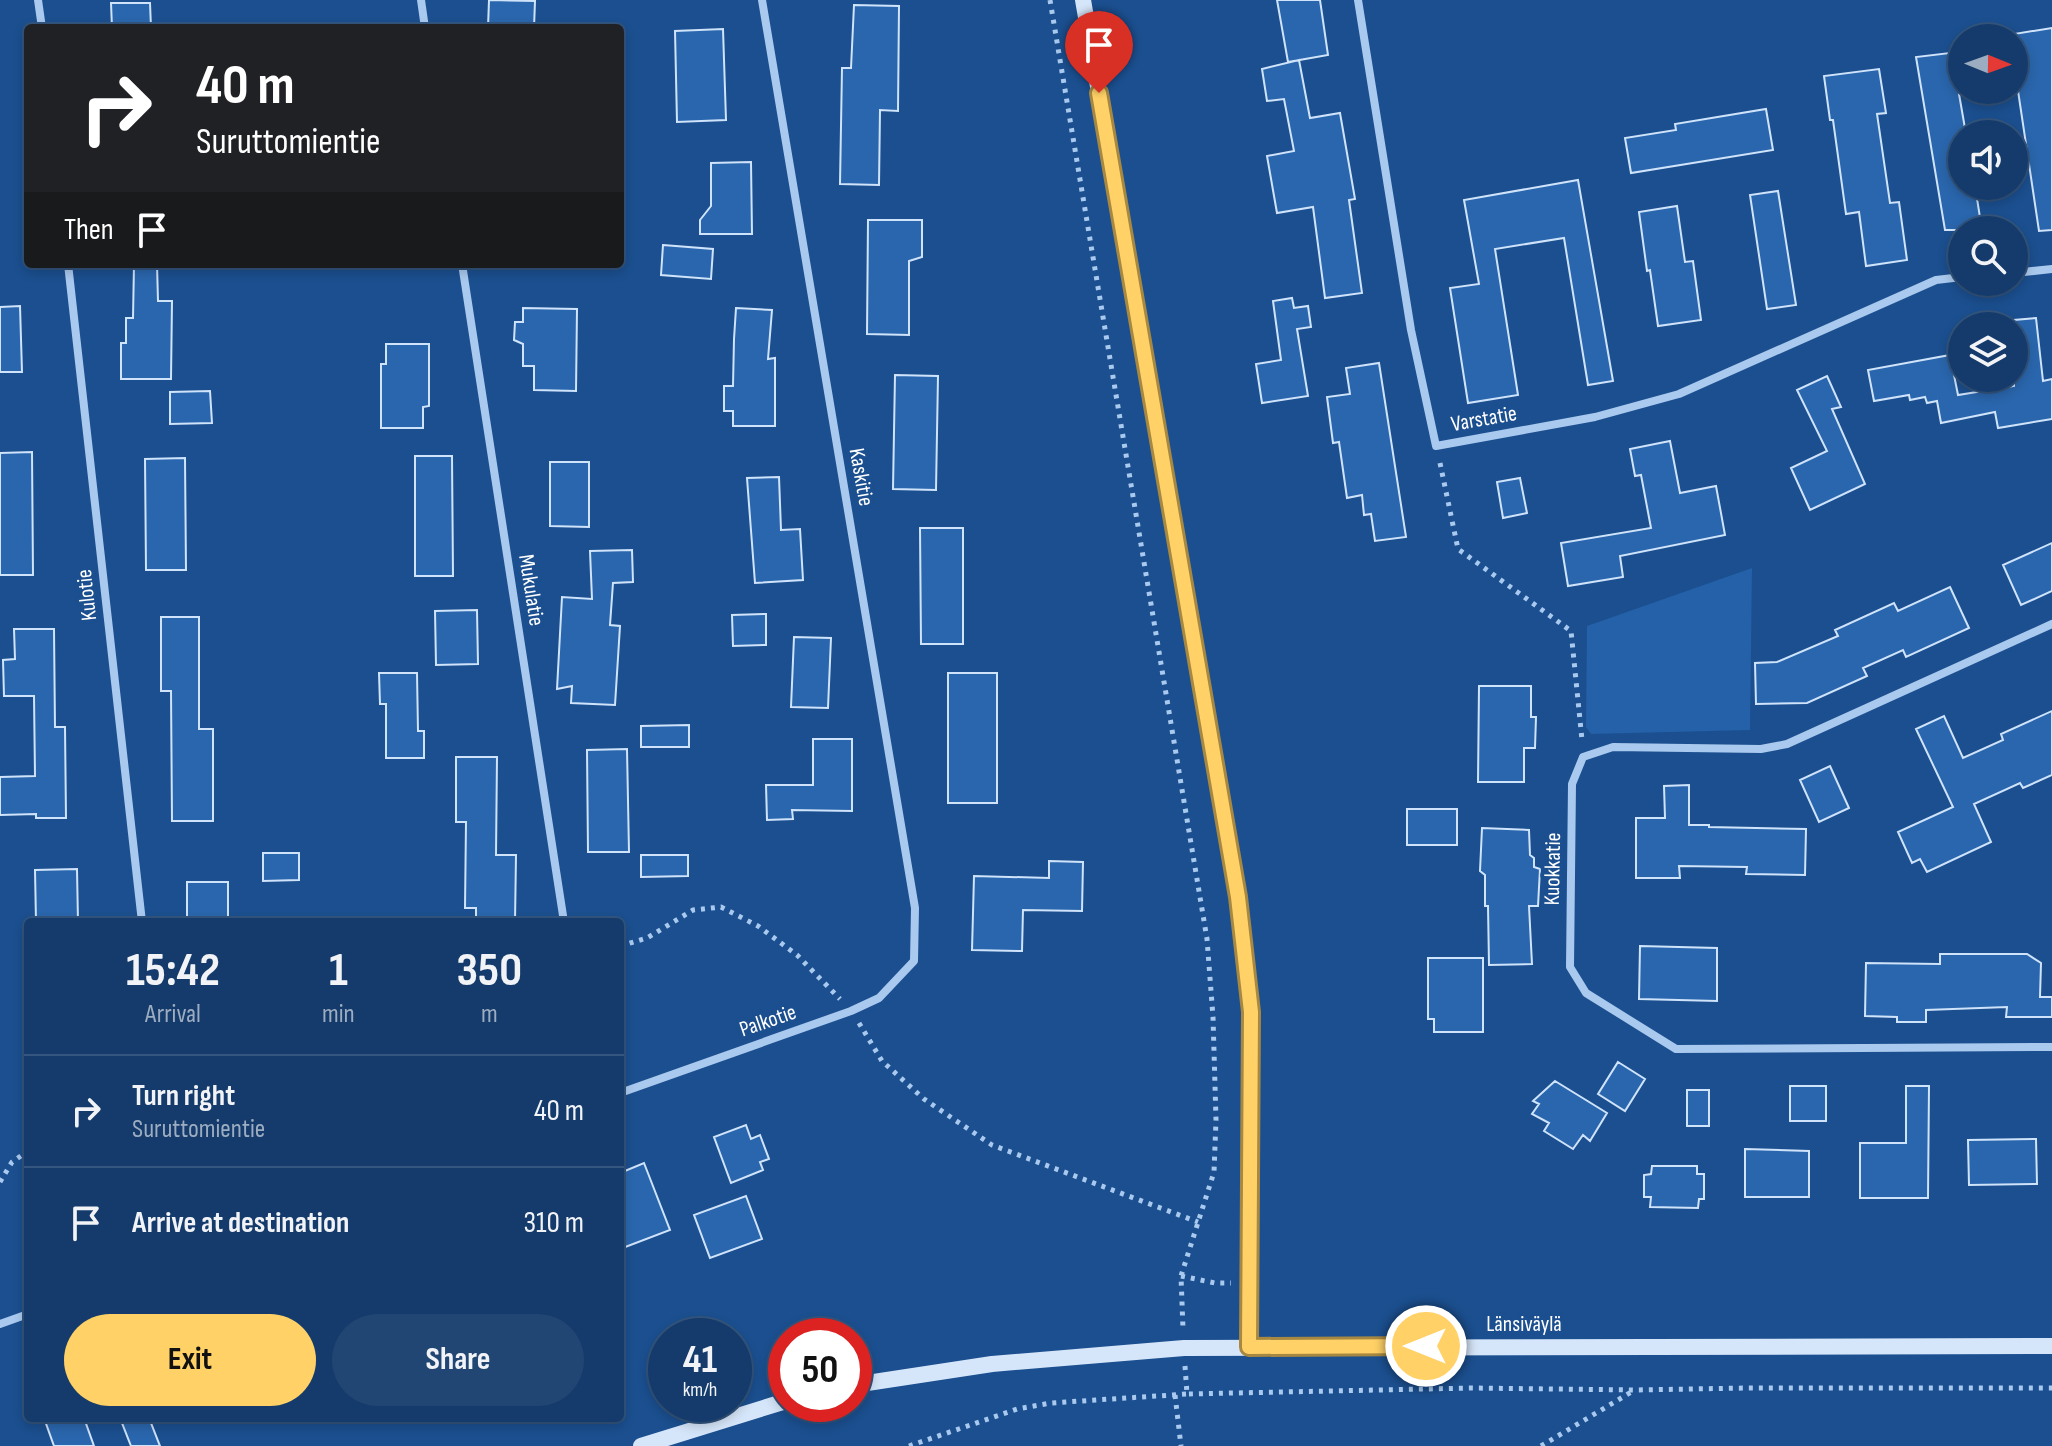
<!DOCTYPE html>
<html lang="en">
<head>
<meta charset="utf-8">
<style>
	:root { --surface:#143b6b; --page:#214673; --text:#f1f3f6; --muted:#9dadc1; --line:#33557e; --accent:#ffd166 }
	body { margin:0; font-family:"Sofia Sans Condensed",sans-serif; background:var(--page); color:var(--text); height:100vh; display:flex; flex-direction:column; font-size:30px; white-space:nowrap }
	* { box-sizing:border-box; margin:0 }
	p { font-size:26px; color:var(--muted) }
	.icon { flex:none; width:44px; height:44px; fill:none; stroke:currentColor; stroke-width:2; stroke-linecap:round; stroke-linejoin:round }
	.map { position:relative; flex:1; overflow:hidden }
	.drawer { position:absolute; left:24px; top:918px; width:600px; height:504px; display:flex; flex-direction:column; background:var(--surface); border-radius:8px; box-shadow:0 4px 12px #0003,0 0 0 2px var(--line) }
	.drawer>* { flex:none }
	.guide { position:absolute; left:24px; top:24px; width:600px; height:244px; border-radius:8px; box-shadow:0 4px 12px #0003,0 0 0 2px var(--line); background:#202124; color:#fff; overflow:hidden }
	.needle { width:52px; rotate:91deg }
	.tools { position:absolute; left:1948px; top:24px; display:grid; gap:16px }
	.tools a { display:grid; place-items:center; width:80px; height:80px; border-radius:50%; background:var(--surface); box-shadow:0 4px 12px #0003,0 0 0 2px var(--line); font-size:40px }
	.speed { position:absolute; left:648px; top:1318px; display:flex; gap:16px; font-size:40px; font-weight:700; text-align:center }
	.speed>* { display:grid; place-content:center; width:104px; height:104px; border-radius:50%; background:var(--surface); box-shadow:0 4px 12px #0003,0 0 0 2px var(--line); line-height:1 }
	.speed small { font-size:20px; font-weight:400 }
	.speed .limit { border:12px solid #d22; background:#fff; color:#111 }
	.pin { position:absolute; display:grid; place-items:center; width:68px; height:68px; color:#fff; margin:-82px -34px; border-radius:50% 50% 50% 0; rotate:-45deg; box-shadow:0 0 8px #0007 }
	.pin .icon { rotate:45deg }
	.me { position:absolute; width:88px; margin:-44px; rotate:270deg; stroke-linejoin:round; filter:drop-shadow(0 0 6px #0008) }
	.turn { display:flex; align-items:center; gap:28px; height:168px; padding:0 40px; font-size:36px }
	.turn .icon { width:104px; height:104px; stroke-width:2.5 }
	.turn b { display:block; font-size:56px; line-height:68px }
	.then { display:flex; align-items:center; height:76px; padding:0 40px; background:#0003; gap:16px; font-size:30px }
	.eta { display:flex; justify-content:space-evenly; align-items:center; height:136px; text-align:center }
	.eta b { font-size:48px; font-weight:700; line-height:56px }
	.action { display:flex; gap:16px; margin-top:auto; padding:16px 40px }
	.action a { flex:1; height:92px; border-radius:48px; background:var(--accent); color:#111; font-size:32px; font-weight:700; line-height:92px; text-align:center }
	.action a+a { background:var(--page); color:var(--text) }
	ul { padding:0; list-style:none }
	li { display:flex; align-items:center; gap:24px; height:112px; padding:0 40px; border-top:2px solid var(--line) }
	li div { flex:1 }
	li b { display:block; font-size:30px }
	li em { font-style:normal }
	.map>svg:first-child { display:block }
	.green { fill:#2461a8 }
	.building { fill:#2a66ad; stroke:#cfe3fa; stroke-width:2 }
	.lines { fill:none; stroke-linecap:round; stroke-linejoin:round }
	.path { stroke:#a9c9ee; stroke-width:5; stroke-dasharray:4 6; stroke-linecap:butt }
	.street { stroke:#a9c9ee; stroke-width:8 }
	.secondary { stroke:#d6e6fa; stroke-width:16 }
	.route-casing { stroke:#a68842; stroke-width:20 }
	.route { stroke:#ffd166; stroke-width:14 }
	.labels { text-anchor:middle; dominant-baseline:central; stroke-width:8; stroke-linejoin:round; paint-order:stroke }
	.street-label { font-size:22px; fill:#fff; stroke:#1b4f8f }
</style>
</head>
<body>
<div class="map">
<svg width="2052" height="1446" viewBox="0 0 2052 1446">
	<rect width="100%" height="100%" fill="#1b4f8f"/>
	<path class="green" d="M1752,568l-2,162 -159,4 -5,-7 1,-101z"/>
	<path class="building" d="M489,0l46,1 -1,27h-46z
		M1277,0h43l8,55 -40,7z
		M111,3h39l1,25h-39z
		M854,5l45,1 -1,105 -18,-1 -1,75 -39,-1 2,-116h9z
		M2052,28v202l-13,1 -22,-147 -3,1v-51z
		M723,29l3,91 -49,2 -2,-91z
		M1958,52l6,41 -5,1 7,40h-4v52h13l7,44h-37l-29,-173z
		M1299,60l11,58 30,-5 15,86 -6,1 13,93 -37,5 -12,-91 -36,6 -10,-57 27,-5 -10,-52 -17,2 -5,-32z
		M1879,69l7,44 -9,1 13,89 9,-1 8,58 -41,6 -7,-54 -13,2 -13,-94h-3l-6,-44z
		M1766,109l7,41 -142,23 -6,-35 51,-8 -1,-6z
		M751,162l1,72h-52v-14l11,-14v-43z
		M1578,180l35,201 -25,4 -24,-147 -69,11 23,146 -50,8 -18,-115 29,-4 -15,-84z
		M1778,191l18,114 -29,4 -17,-114z
		M1677,206l8,56 8,-1 8,59 -43,6 -8,-56 -3,1 -8,-59z
		M868,220h54v37l-13,4v74l-42,-1z
		M663,245l50,4 -2,30 -50,-4z
		M134,264h23l1,37h14l-1,78h-50v-36h5v-25h7z
		M1292,298l2,10 14,-2 3,21 -14,2 11,67 -46,7 -6,-39 25,-4 -8,-59z
		M20,306l2,66h-22v-65z
		M523,308l54,1 -1,82 -42,-1v-24h-11v-22l-9,-4 1,-18h8z
		M736,308l36,2 -4,49 7,-1v68h-42v-15h-9v-25h9l1,-47z
		M2036,318l7,63 9,-2v40l-54,9 -3,-16 -54,11 -4,-22 -10,2 -2,-6 -15,3 -1,-5 -35,6 -6,-31 82,-15 8,40 56,-9v-66z
		M386,344h43v62l-6,1v21h-42v-64h5z
		M1379,363l27,174 -31,4 -4,-27 -7,1 -2,-20 -15,3 -8,-56 -6,1 -6,-46 23,-3 -4,-26z
		M895,375l43,1 -2,114 -43,-1z
		M1827,376l14,31 -9,2 33,75 -55,26 -19,-42 36,-17 -30,-61z
		M210,391l2,32 -42,1v-32z
		M1670,441l10,52 36,-7 9,49 -105,21 3,21 -55,9 -7,-43 90,-15 -10,-53 -6,1 -5,-27z
		M32,452l1,123h-33v-122z
		M415,456h37l1,120h-38z
		M185,458l1,112h-40l-1,-111z
		M550,462h39v65l-39,-1z
		M779,477l2,53 19,-1 3,51 -48,3 -8,-105z
		M1520,478l7,35 -24,5 -6,-36z
		M920,528h43v116h-42z
		M2052,543v48l-31,14 -18,-40z
		M632,550l1,32 -20,1 -3,42 10,1 -5,79 -44,-2 1,-17 -15,3 5,-92 30,2 -2,-48z
		M1950,587l19,41 -63,29 -3,-7 -40,18 4,8 -60,27 -51,1 -1,-41 22,-1 61,-26 -3,-6 59,-27 4,8z
		M477,610l1,54 -42,1 -1,-54z
		M766,614v31l-33,1 -1,-31z
		M161,617h38v112h14v92h-41l-1,-130h-10z
		M14,629h40l1,98h10l1,91h-30v-4l-36,1v-38l35,-1 -1,-80h-30l-1,-36 12,-1z
		M794,637l37,1 -3,70 -37,-1z
		M379,673h38l1,58h6v27h-38v-54h-6z
		M948,673h49v130h-49z
		M1479,686h52v31h5l-1,31h-11v34h-46z
		M2052,711v64l-29,13 -3,-5 -46,21 17,38 -64,30 -7,-13 -8,4 -14,-31 55,-25 -37,-78 28,-13 19,42 40,-18 -2,-6z
		M689,725v22h-48v-21z
		M813,739h39v72l-60,-1 1,9 -26,1 -1,-35h47z
		M627,749l2,103h-41l-1,-102z
		M456,757h41l-1,98h20l-1,67h-39v-14h-11l1,-86h-10z
		M1830,766l19,42 -30,14 -19,-42z
		M1689,785v40h20v2l97,2 -1,46 -59,-1 1,-7 -68,-1 1,12h-44v-60h29l-1,-32z
		M1407,809h50v36h-50z
		M1482,828l47,2 1,25 4,3v9l6,2 -2,37h-9l3,58 -43,1 -1,-59h-3v-31l-5,-4z
		M263,853h36v27l-36,1z
		M641,855h47v21l-47,1z
		M1049,861l34,1 -1,49 -59,-1 -1,41 -50,-1 2,-74 75,2z
		M77,869l1,53h-42l-1,-52z
		M187,882h41v40h-41z
		M1640,946l77,2v53l-78,-2z
		M1940,954h87l14,9 -1,34h12v20h-46l1,-10 -81,3v12h-29v-5l-32,-1 1,-53 74,1z
		M1428,958h55v74h-49v-13h-6z
		M1618,1062l27,17 -20,32 -27,-17z
		M1555,1081l52,32 -17,28 -7,-6 -10,14 -29,-18 5,-8 -17,-9 7,-10 -6,-3z
		M1790,1086h36v35h-36z
		M1906,1086h23l-1,112h-68v-55h46z
		M1687,1090h22v36h-22z
		M746,1125l5,14 9,-4 9,24 -9,3 3,8 -32,13 -17,-46z
		M2036,1139l1,45 -68,1 -1,-45z
		M1745,1149l64,2v46h-64z
		M644,1163l26,67 -50,19v-76z
		M1652,1166h45v8h7v25h-5l-1,9 -48,-1 1,-10h-7v-22l7,-1z
		M746,1196l16,43 -52,19 -16,-43z
		M44,1418h40l10,28h-40z
		M134,1418h15l11,28h-29l-9,-23z"/>
	<g class="lines">
		<path class="path" d="M1050,0l157,939 6,78 3,103 -2,52 -33,104 2,53
			M1440,463l18,86 113,82 11,109
			M620,946l27,-8 46,-28 28,-3 37,19 39,29 43,44
			M859,1023l23,38 42,38 68,46 206,77
			M0,1182l12,-20 16,-11
			M1181,1276l34,7h16
			M1185,1366l2,28 285,-6 162,2 113,-2h305
			M1175,1395l6,51
			M909,1446l108,-37 34,-6 136,-9
			M1541,1446l92,-55"/>
		<path class="street" d="M38,0l4,28
			M421,0l4,28
			M1358,0l53,330 25,116 159,-29 84,-23 257,-114 26,-3
			M68,264l74,658
			M462,264l102,658
			M2014,273l38,-4
			M2052,624l-265,120 -26,5 -148,-2 -30,10 -11,27 -2,183 16,26 90,56 376,-2
			M620,1093l231,-82 28,-13 35,-37 1,-53 -153,-908
			M0,1324l28,-10"/>
		<path class="secondary" d="M1083,0l155,897 13,115 -2,335
			M854,1385l138,-21 192,-16 868,-2
			M641,1446l145,-45"/>
	</g>
	<g class="lines">
		<g class="route-casing">
			<path id="route" d="M1099,93l139,804 13,115 -2,335 177,-1"/>
		</g>
		<use href="#route" class="route"/>
	</g>
	<g class="labels">
		<g class="street-label">
			<text transform="translate(1484 419) rotate(-10)">Varstatie</text>
			<text transform="translate(861 477) rotate(80)">Kaskitie</text>
			<text transform="translate(531 590) rotate(81)">Mukulatie</text>
			<text transform="translate(87 595) rotate(-96)">Kulotie</text>
			<text transform="translate(1553 869) rotate(-89)">Kuokkatie</text>
			<text transform="translate(768 1021) rotate(-19)">Palkotie</text>
			<text x="1524" y="1324">Länsiväylä</text>
		</g>
	</g>
</svg>
<div class="tools">
<a><svg class="needle" viewBox="-14 -14 28 28"><path d="M0-13l5 13h-10z" fill="#e53935"/><path d="M0 13l5-13h-10z" fill="#9dadc1"/></svg></a>
<a><svg class="icon" aria-label="sound" viewBox="0 0 24 24"><path d="M4 9h4l5-4v14l-5-4H4zM17 9q2 3 0 6"/></svg></a>
<a><svg class="icon" aria-label="search" viewBox="0 0 24 24"><circle cx="10" cy="10" r="6"/><path d="M15 15l6 6"/></svg></a>
<a><svg class="icon" aria-label="layers" viewBox="0 0 24 24"><path d="M12 4l9 5-9 5-9-5zM3 14l9 5 9-5"/></svg></a>
</div>
<div class="speed"><div>41<small>km/h</small></div><div class="limit">50</div></div>
<div class="pin" style="left:1099px;top:93px;background:#d93025"><svg class="icon" aria-label="arrive" viewBox="0 0 24 24"><path d="M6 21V4h12l-3 4 3 4H6"/></svg></div>
<svg class="me" style="left:1426px;top:1346px" viewBox="-20 -20 40 40"><circle r="17" fill="#ffd166" stroke="#fff" stroke-width="3"/><path d="M0-11L8 9 0 5-8 9z" fill="#fff"/></svg>
<div class="guide">
<div class="turn"><svg class="icon" aria-label="right" viewBox="0 0 24 24"><path d="M7 20v-9h11M14 6l5 5-5 5"/></svg><div><b>40 m</b>Suruttomientie</div></div>
<div class="then">Then<svg class="icon" aria-label="arrive" viewBox="0 0 24 24"><path d="M6 21V4h12l-3 4 3 4H6"/></svg></div>
</div>
<section class="drawer">
<div class="eta">
<div><b>15:42</b><p>Arrival</p></div>
<div><b>1</b><p>min</p></div>
<div><b>350</b><p>m</p></div>
</div>
<ul>
<li><svg class="icon" aria-label="right" viewBox="0 0 24 24"><path d="M7 20v-9h11M14 6l5 5-5 5"/></svg><div><b>Turn right</b><p>Suruttomientie</p></div><em>40 m</em></li>
<li><svg class="icon" aria-label="arrive" viewBox="0 0 24 24"><path d="M6 21V4h12l-3 4 3 4H6"/></svg><div><b>Arrive at destination</b></div><em>310 m</em></li>
</ul>
<div class="action"><a>Exit</a><a>Share</a></div>
</section>
</div>
</body>
</html>
